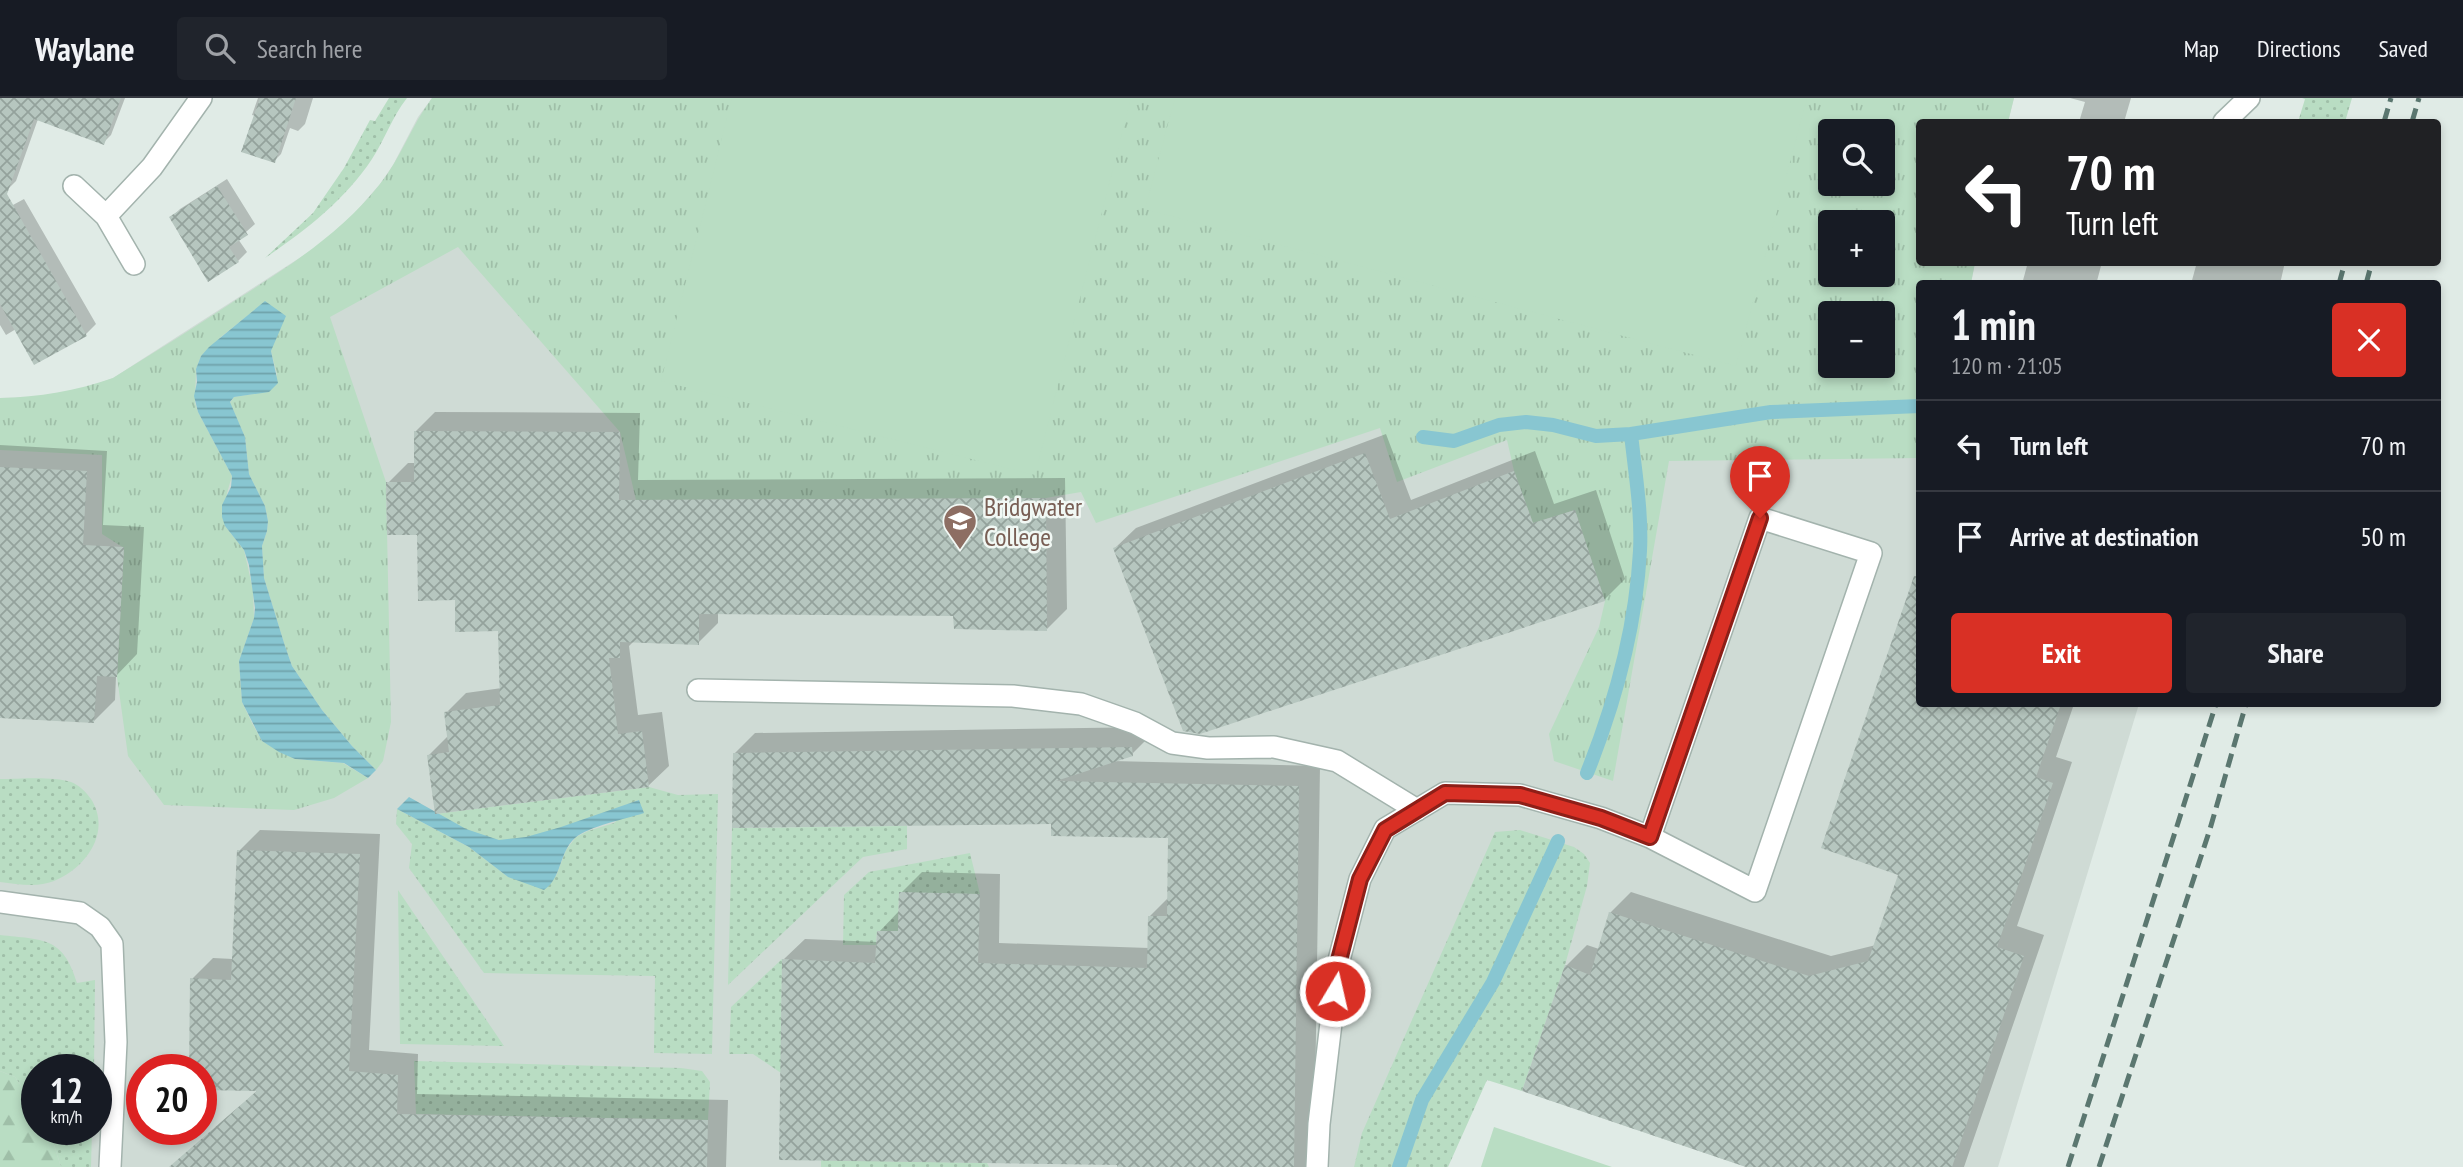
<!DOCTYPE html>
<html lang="en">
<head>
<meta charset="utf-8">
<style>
	:root { --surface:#171b24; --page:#20242c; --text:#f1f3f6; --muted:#9ea1a6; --line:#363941; --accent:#d93025 }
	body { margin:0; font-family:"PT Sans Narrow",sans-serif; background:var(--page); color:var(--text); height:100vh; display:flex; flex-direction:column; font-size:26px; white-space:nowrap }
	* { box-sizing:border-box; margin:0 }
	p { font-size:23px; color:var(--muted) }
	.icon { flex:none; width:38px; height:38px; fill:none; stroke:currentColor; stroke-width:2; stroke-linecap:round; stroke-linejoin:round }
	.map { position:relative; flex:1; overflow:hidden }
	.panel { position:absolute; left:1916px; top:182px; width:525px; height:427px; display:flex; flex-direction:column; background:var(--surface); border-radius:7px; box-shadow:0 4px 10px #0003 }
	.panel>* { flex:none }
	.guide { position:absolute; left:1916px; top:21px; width:525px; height:147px; border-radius:7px; box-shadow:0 4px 10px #0003; background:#202124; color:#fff; overflow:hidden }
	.tools { position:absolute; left:1818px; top:21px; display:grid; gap:14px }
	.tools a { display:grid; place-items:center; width:77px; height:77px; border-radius:7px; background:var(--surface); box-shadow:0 4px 10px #0003; font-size:35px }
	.speed { position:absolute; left:21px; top:956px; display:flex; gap:14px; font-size:35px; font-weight:700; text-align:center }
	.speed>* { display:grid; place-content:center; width:91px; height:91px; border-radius:50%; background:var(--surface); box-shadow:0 4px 10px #0003; line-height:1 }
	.speed small { font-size:18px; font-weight:400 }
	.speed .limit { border:10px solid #d22; background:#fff; color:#111 }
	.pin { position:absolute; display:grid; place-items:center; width:60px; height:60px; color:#fff; margin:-72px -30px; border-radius:50% 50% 50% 0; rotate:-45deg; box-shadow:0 0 7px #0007 }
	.pin .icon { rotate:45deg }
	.me { position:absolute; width:77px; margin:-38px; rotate:9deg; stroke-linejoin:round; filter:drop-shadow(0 0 5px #0008) }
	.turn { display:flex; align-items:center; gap:24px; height:147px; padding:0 35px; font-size:32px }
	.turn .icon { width:91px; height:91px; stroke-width:2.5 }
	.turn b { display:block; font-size:49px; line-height:60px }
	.round { display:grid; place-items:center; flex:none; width:74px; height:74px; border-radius:7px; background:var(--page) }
	.head { display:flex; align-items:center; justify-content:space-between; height:119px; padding:0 35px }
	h1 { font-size:42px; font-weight:800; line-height:52px }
	.action { display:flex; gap:14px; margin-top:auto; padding:14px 35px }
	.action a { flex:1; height:80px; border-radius:7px; background:var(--accent); color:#fff; font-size:28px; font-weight:800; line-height:80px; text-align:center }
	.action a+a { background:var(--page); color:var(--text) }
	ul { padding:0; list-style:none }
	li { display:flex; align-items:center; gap:21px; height:91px; padding:0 35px; border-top:2px solid var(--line) }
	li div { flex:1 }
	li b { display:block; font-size:26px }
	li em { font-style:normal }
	header { display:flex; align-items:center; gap:42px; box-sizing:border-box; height:98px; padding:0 35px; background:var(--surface); border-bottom:2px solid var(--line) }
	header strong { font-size:33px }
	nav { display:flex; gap:38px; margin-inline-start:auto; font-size:24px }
	.search { width:490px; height:63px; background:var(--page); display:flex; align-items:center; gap:18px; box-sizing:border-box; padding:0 24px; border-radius:7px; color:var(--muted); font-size:26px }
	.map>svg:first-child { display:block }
	.built { fill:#cfdbd5; fill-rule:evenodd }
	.grass { fill:url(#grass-dots) }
	.forest { fill:url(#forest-firs) }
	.park { fill:url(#park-tufts); fill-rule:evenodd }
	.garden { fill:#b9ddc3 }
	.water { fill:url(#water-rules) }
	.shadow { fill:#0003 }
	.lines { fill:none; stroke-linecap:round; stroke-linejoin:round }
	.stream { stroke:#88c6d1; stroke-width:14 }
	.building { fill:url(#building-cross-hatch) }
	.lane-casing { stroke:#a3b3ad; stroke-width:24 }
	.street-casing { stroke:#a3b3ad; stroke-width:24 }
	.lane { stroke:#fff; stroke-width:21 }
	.street { stroke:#fff; stroke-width:21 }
	.rail { stroke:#5b7770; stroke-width:5; stroke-dasharray:14 7; stroke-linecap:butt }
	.route-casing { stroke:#8d1f18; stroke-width:18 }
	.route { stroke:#d93025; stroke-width:12 }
	.labels { text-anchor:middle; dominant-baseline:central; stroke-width:5; stroke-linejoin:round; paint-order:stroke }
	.education-label { font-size:26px; fill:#785e54; stroke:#f1f8f4; text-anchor:start }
</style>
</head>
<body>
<header>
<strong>Waylane</strong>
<div class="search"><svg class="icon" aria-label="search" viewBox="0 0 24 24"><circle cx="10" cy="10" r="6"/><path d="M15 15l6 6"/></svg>Search here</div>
<nav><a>Map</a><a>Directions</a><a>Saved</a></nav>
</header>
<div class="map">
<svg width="2463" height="1069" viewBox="0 0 2463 1069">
	<defs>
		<pattern id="grass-dots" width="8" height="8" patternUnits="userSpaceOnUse" patternTransform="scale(1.75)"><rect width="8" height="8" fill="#b9ddc3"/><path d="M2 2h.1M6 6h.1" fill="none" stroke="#9fbfa8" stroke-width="1.8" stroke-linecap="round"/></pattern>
		<pattern id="forest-firs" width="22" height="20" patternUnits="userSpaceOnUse" patternTransform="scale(1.75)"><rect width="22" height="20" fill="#b9ddc3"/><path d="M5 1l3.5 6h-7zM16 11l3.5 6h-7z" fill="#9fbfa8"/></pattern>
		<pattern id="park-tufts" width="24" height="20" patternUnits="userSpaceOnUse" patternTransform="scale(1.75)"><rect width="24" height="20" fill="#b9ddc3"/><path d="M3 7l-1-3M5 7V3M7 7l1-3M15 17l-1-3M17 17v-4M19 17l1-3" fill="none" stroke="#9fbfa8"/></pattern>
		<pattern id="water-rules" width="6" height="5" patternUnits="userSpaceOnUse" patternTransform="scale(1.75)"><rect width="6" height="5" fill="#88c6d1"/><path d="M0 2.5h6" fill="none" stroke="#6fa2aa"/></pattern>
		<pattern id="building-cross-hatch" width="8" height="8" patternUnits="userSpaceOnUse" patternTransform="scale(1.75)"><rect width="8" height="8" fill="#b6c6bf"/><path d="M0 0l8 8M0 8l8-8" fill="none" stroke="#94a29c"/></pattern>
	</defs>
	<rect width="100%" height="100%" fill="#e0ebe6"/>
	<path class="built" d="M432,0h1582l-6,24h-88v140l55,1 -4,20 -51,1v420h219l-141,463h-252l-259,-88 -88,88h-1399v-769l34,-1 49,-8 30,-11 205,-132 35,-31 27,-31 13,-19 25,-48zM1830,33h53v53h-53zM1830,124h53v53h-53zM1830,215h53v53h-53zM37,971h59v60h-59zM142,971h59v60h-59z"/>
	<path class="grass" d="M389,0h18c-15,19 -22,41 -35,61 -27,41 -67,72 -107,99l48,-45 31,-45 26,-48 5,1z
		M2302,0h50l-7,24h-47l7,-23z
		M0,681c20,0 53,-3 71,3 8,3 15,10 20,17 21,33 -5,69 -37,82 -17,7 -36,3 -54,1z
		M649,689l29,8 40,-1 -6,260 -58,-1 1,-77 -171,-3 -75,-105 3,-24 -16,-20 1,-15 72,38 39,30 48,-1 10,-26 10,-13 12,-6 26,-8 25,-23c-37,14 -100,41 -139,40 -22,-1 -46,-17 -65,-26z
		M907,728v23l-44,8 -135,128 4,-157z
		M1520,732l54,17 10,7 6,9 -3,23 -22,79 -43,126 -35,-11 -39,87h-94l8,-34 133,-301z
		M970,755l10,41 -81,-1 -1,38h-21l-1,14h-33l1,-50 25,-23z
		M398,792l106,156 -104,-2z
		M0,837c43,5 63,1 77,48l18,-3 -1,89h-57v41l-22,-33 -15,-6z
		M782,861l-1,114 -28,-19h-24l2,-47z
		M414,963l267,7 21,3 8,11 -2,38 -292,-6z
		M49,1031h43l-1,38h-30z
		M821,1062l166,3 2,4h-168z"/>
	<path class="forest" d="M0,973l15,6 22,33v19h12l12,38h-61z"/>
	<path class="park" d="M432,0h1582l-6,24h-88v140l55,1 -4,20 -51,1v174l-251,3 -56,320 -59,-20 -5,-27 50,-107 6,-26 -30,-91 -42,13 -19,-52 -7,-31 -110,42 -17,-54 -284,95 -15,-31 -35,6 -410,2 -16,-68 -162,-185 -128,70 56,165 5,240 -8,39 -7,9 -24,-24 -30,-36 -30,-44 -7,-20 -21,-68 -2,-32 5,-15 1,-10 -3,-15 -16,-32 -4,-37 -15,-34 4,-6 25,-4 18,-18 -6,-24 4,-14 -10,-35 -43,34 -21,20 -5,13 -1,34 3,9 34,64 -5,17 -2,33 19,24 9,40 1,28 -15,43 3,41 10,21 10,18 33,18 48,4 25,15 -34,20 -40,12 -130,-5 -36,-49 -11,-79 7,-129 -22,-14v-79l-102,-5v-52c39,-1 76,-7 113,-20 42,-26 85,-53 126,-80 52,-33 102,-65 141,-114 21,-26 31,-58 52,-86zM1830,33h53v53h-53zM1830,124h53v53h-53zM1830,215h53v53h-53z"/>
	<path class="garden" d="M732,0h399l-96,377 -374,-94z
		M1175,0h632l-71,268 -591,-157z
		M1494,1029l118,40h-131z"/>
	<path class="water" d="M265,203l21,15 -15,35 7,32 -9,9 -35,5 -4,5 15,35 4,37 16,32 3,15 -1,10 -5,15 2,32 21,68 7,20 30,44 30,36 24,24 -8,8 -24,-15 -49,-4 -16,-7 -17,-11 -20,-39 -3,-41 15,-43 1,-10 -6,-43 -5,-15 -19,-24 -3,-9v-12l9,-18 1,-11 -34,-64 -4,-16 3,-14 -1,-13 5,-13 8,-9z
		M409,699l57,32 33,11 27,-3 35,-10 78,-27 5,13c-18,6 -55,13 -69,25 -16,14 -13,40 -31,52l-36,-13 -39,-30 -72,-38z"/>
	<path class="shadow" d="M0,0h125l-14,37 -8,8 -65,-24 -22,62 -8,8 -8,-3z
		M258,0h55l-8,26 -7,7 -8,-3 -9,26 -7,7 -18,-45 -4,-1z
		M2070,0h61l-7,24h-45l6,-20z
		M227,81l28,45 -17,15 9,13 -9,9 -67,-43 9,-9z
		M24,101l72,125 -10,10 -51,29 -19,-34 -10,6 -6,-10v-113z
		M2028,164h74l-5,19 6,3h-81z
		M2197,164h88l-5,22h-89z
		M435,314l205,1 -2,67 427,-2 2,131 -20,20 -93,-15 -236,-1v10l-20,20 -63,-3 -6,6 9,69 24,-3 7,54 -21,20 -219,-31 19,-19 -2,-23 20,-20 36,-5 -2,-59 -43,-30 -69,-116 20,-20h8l-1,-31z
		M1386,336l25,66 124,-49 19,53 42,-14 29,89 -21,21 -489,-52 21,-20z
		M0,347l107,6 -4,74 41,2 -7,127 -21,22 -1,24 -21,21 -94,-4z
		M1920,466v140h154l-18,53 16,5 -55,164 27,9 -80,232h-212l-186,-201 21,-21 12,4 11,-36 21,-21 200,64 45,-11 24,-71 -77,-27z
		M1152,629l1,6 -21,21 -20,7 208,5 -6,401h-196v-4l-334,-204 21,-20 73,3 1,-10 21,-22 1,-17 21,-21 78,2 -1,69 150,5 1,-32 19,-19v-61l-116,-14 -319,-68 21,-21z
		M260,732l120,4 -11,216 49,4 -1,40 311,6 -2,67h-543l14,-22 61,-55 -57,-21h-10l1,-90 21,-21 20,1 6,-108z"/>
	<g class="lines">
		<path class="stream" d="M1423,339l31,4 45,-16 27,-3 27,3 43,11 35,-2
			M1587,675c28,-70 49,-147 53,-222 2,-39 -5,-79 -9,-117l140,-22 149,-6
			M1399,1069l23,-67 71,-118 65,-141"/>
	</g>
	<path class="building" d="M0,0h121l-17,47 -70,-26 -27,75 80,142 -53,29 -34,-61z
		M260,0h36l-21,65 -34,-11z
		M217,88l31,49 -19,12 10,15 -31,20 -39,-65z
		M414,333l206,1 -1,68 427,-2 1,133 -93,-2 -1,-13 -254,-2v31l-79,-3v16h-11l9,76 24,-3 7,56 -214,27 -8,-59 22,-3 -5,-40 56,-7 -2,-74 -43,1v-32l-37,1 -1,-66h-30l-1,-53h28z
		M1365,355l25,66 124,-48 19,52 42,-13 30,91 -405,133 -17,-3 -70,-183z
		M0,369l87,4 -4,74 41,2 -7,130 -20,-1 -3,47 -94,-5z
		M1914,478l6,1v127h141l-25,73 17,6 -56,164 27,9 -72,211h-206l-224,-76 43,-126 25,10 19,-63 200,64 59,-15 30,-86 -77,-27z
		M1132,649l1,9 -77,25 243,5 -5,381h-177v-2l-338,-5 3,-201 93,4 2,-32h21l1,-39 81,2 -2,69 169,5 1,-52h19l1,-78 -117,-2v-12l-319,4 1,-75z
		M237,752l123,4 -11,217 49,4 -1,39 311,6 -1,47h-538l88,-76 -56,-1v-21h-12l1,-91 41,2z"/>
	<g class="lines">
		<g class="lane-casing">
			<path id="lane" d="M698,592l315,6 68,8 54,19 37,20 36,5 66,-1 63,14 80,49
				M1317,1069l2,-43 19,-160 22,-85 25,-50 60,-36 75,2 81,23 49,19 105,54 116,-338 -111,-35 -110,319"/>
		</g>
		<g class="street-casing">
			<path id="street" d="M2224,24l25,-24
				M74,88l32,30 28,48
				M106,118l46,-49 49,-69
				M0,804l80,11 20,14 12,17 4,98 -6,125"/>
		</g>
		<use href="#lane" class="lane"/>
		<use href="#street" class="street"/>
		<path class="rail" d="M2384,24l7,-24
			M2412,24l7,-24
			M2339,186l6,-22
			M2366,186l6,-22
			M2068,1069l148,-463
			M2099,1069l111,-338 36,-125"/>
	</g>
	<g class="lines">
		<g class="route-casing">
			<path id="route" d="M1335,893l3,-27 22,-85 25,-49 60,-37 75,2 81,23 49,19 110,-319"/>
		</g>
		<use href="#route" class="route"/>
	</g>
	<defs>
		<g id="university-pin" transform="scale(1.75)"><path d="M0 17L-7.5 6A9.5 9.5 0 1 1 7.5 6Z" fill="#8d6e63" stroke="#f1f8f4"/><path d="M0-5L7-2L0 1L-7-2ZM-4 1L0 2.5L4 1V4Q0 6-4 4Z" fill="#fff"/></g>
	</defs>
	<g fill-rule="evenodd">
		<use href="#university-pin" x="960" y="423"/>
	</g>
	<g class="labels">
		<g class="education-label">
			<text x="984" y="408">Bridgwater<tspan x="984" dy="30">College</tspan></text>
		</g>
	</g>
</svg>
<div class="tools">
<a><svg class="icon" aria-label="search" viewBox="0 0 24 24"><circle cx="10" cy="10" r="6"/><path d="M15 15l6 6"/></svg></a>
<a>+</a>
<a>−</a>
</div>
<div class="speed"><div>12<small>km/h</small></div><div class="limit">20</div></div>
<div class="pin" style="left:1760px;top:420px;background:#d93025"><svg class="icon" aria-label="arrive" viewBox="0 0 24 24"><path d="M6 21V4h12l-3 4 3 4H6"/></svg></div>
<svg class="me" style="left:1335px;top:893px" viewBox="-20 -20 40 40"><circle r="17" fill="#d93025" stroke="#fff" stroke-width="3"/><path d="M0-11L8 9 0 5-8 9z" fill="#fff"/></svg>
<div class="guide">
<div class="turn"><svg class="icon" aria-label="left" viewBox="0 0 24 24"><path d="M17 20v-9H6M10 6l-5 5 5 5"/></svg><div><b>70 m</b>Turn left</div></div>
</div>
<section class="panel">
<div class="head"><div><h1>1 min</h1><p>120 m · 21:05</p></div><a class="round" style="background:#d93025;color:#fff"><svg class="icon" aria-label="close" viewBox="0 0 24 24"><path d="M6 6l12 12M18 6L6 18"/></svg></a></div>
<ul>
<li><svg class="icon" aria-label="left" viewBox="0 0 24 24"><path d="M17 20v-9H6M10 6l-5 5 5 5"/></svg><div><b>Turn left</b></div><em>70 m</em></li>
<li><svg class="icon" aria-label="arrive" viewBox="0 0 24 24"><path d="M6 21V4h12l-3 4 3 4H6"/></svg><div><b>Arrive at destination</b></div><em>50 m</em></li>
</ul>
<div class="action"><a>Exit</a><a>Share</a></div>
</section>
</div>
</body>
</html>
